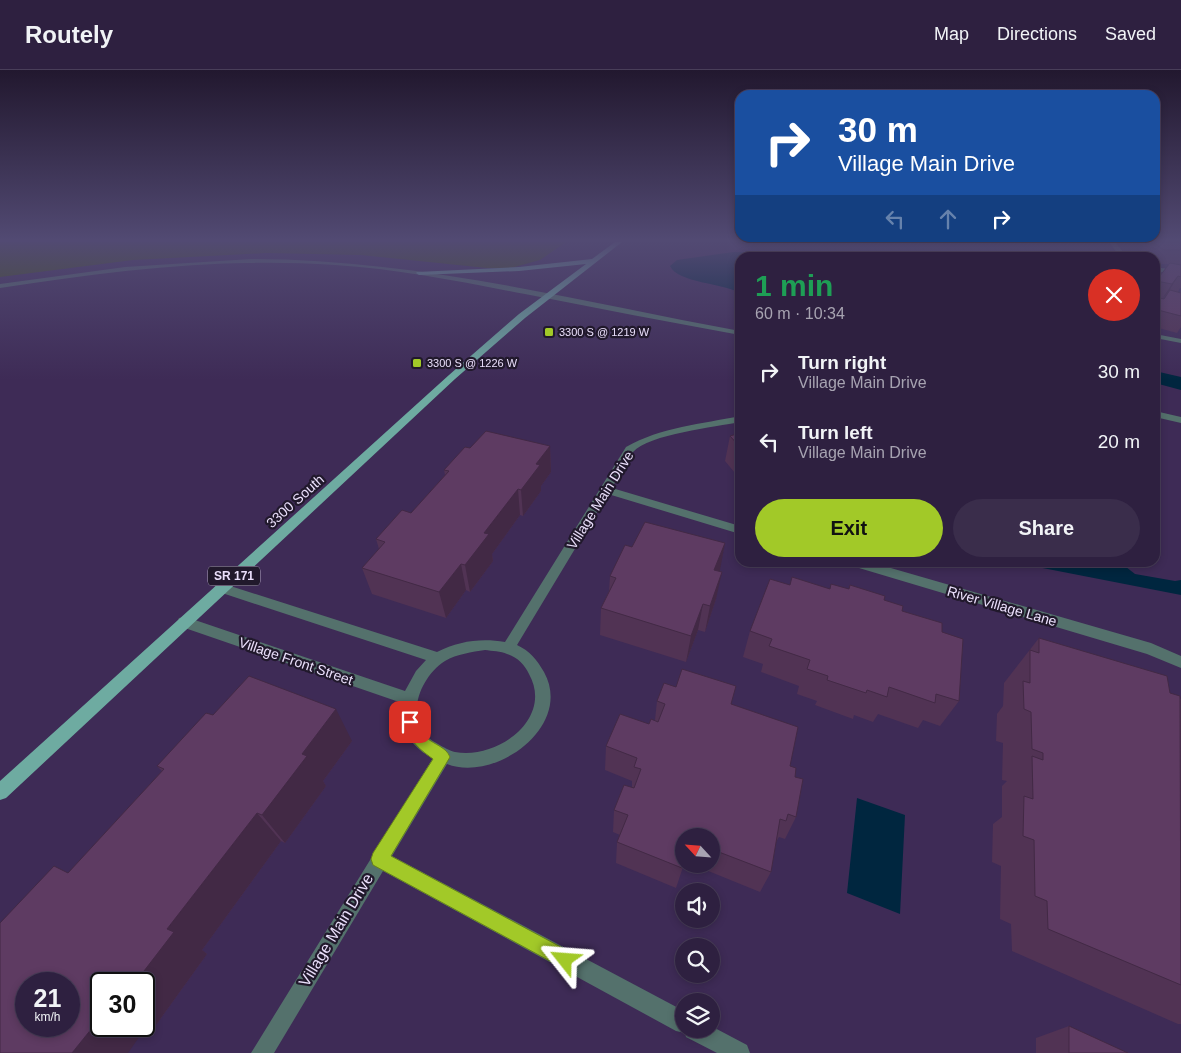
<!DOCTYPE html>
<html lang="en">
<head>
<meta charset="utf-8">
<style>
	:root { --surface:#2e2040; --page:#3a2d4b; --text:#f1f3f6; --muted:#a7a3b1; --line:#493e59; --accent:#a2c928 }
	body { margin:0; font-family:Helvetica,sans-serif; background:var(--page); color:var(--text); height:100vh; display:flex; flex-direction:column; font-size:19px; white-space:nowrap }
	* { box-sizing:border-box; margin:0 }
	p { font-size:16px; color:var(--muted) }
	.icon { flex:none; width:28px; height:28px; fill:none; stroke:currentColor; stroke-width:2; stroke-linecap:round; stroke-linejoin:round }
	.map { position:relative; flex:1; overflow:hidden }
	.drawer { position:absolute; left:735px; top:182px; width:425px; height:315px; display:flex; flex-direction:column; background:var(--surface); border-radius:15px; box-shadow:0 2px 8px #0003,0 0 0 1px var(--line) }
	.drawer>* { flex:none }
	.top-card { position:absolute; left:735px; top:20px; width:425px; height:152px; border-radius:15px; box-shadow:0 2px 8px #0003,0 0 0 1px var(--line); background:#1a4fa0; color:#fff; overflow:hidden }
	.needle { width:32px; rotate:296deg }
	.fabs { position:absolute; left:675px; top:758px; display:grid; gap:10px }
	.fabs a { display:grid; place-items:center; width:45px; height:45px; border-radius:50%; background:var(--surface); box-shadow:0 2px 8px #0003,0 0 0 1px var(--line); font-size:25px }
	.speed { position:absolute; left:15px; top:902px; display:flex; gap:10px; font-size:25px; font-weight:700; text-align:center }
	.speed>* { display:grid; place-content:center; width:65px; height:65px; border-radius:50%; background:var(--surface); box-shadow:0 2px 8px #0003,0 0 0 1px var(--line); line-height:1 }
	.speed small { font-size:12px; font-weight:400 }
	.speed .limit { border:2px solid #111; border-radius:8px; background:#fff; color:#111 }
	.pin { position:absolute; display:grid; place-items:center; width:42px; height:42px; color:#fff; margin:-21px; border-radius:10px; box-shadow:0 2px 8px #0006 }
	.me { position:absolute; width:55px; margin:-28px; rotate:298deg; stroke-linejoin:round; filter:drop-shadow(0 0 4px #0008) }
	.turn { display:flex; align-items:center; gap:18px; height:105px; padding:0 20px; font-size:22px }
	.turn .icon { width:65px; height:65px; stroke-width:2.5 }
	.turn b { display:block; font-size:35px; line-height:42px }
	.lanes { display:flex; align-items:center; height:48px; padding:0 20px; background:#0003; justify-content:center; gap:25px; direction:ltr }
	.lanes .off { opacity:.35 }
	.round { display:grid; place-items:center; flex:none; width:52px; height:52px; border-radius:26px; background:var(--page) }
	.head { display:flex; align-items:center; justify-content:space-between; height:85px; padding:0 20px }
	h1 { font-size:30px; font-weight:600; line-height:38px; color:#1e9e55 }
	.cta { display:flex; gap:10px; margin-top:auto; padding:10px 20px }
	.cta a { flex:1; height:58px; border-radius:30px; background:var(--accent); color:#111; font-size:20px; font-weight:600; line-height:58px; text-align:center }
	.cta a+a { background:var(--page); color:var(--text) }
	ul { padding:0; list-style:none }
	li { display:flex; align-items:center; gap:15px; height:70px; padding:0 20px }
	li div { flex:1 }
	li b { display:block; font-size:19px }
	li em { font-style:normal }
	header { display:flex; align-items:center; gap:30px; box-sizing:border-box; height:70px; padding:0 25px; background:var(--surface); border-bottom:1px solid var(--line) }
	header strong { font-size:24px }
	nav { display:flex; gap:28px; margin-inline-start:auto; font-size:18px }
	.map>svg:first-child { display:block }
	.green { fill:#3e4f0b }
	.water { fill:#00263f }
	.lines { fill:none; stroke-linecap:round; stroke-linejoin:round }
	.minor { fill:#54716c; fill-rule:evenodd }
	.major { fill:#6eaba1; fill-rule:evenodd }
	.wall { fill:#513354; fill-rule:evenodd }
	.shaded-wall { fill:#422945 }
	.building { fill:#5e3b62; stroke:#422945; fill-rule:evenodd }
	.route { fill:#a2c928; stroke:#69831a }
	.poi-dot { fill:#a2c928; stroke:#21192c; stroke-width:2 }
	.labels { text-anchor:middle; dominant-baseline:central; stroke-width:4.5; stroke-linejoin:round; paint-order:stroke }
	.far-poi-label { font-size:11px; fill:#eadffb; stroke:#21192c; text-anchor:start }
	.shield { fill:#21192c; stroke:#aea4bd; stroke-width:1 }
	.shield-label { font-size:12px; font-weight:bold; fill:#eadffb }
	.street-label { font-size:14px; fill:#eadffb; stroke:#21192c }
	.near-street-label { font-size:16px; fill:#eadffb; stroke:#21192c }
</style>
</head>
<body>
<header>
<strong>Routely</strong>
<nav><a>Map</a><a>Directions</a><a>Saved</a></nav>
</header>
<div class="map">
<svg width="1181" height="983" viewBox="0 0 1181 983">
	<rect width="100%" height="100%" fill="#3e2b56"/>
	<path class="green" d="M0,172h566l-26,18 -29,8h-24l-126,-13 -95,-2 -133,7 -133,17z"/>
	<path class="water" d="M733,182l79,2 41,3 -113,1v35c-17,-10 -62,-10 -70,-27l7,-6z
		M1155,301l26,6v13l-26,-7z
		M1017,493h104l14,11 40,7 6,-1v15z
		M857,728l48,17 -5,99 -53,-21z"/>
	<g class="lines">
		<path class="minor" d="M1109,172h6l13,16h-7z
			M251,189c166,0 327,42 489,72v4c-72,-13 -143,-27 -215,-41 -63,-12 -126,-25 -190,-29 -113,-8 -224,6 -335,23v-4l125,-17z
			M1155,197l26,4v4l-26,-4z
			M1155,264l26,5v4l-26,-5z
			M1155,341l26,6v6l-26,-6z
			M740,346v6c-24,5 -91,12 -107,30 -8,10 -15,25 -21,36l128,38v8l-132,-40 -91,151c13,6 20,15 27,27 30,54 -49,111 -97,92l-55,92 292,155v18h27v-3l36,19 3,8h-33l-31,-16 -1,-4 -9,-2 -293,-160 -109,182h-23l182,-295c-22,-10 -35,-31 -31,-55l-223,-77 -2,-4 2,-4 5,-1 5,1 216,73 11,-20 10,-11 -210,-69 -2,-3 2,-3 5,-2 216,69c22,-11 44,-14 68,-10l121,-195c35,-20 76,-23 114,-31zM485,580c7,1 16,1 22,4 10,3 18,11 22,20 25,45 -32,86 -74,78 -5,-1 -12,-5 -17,-8 -36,-18 -21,-65 7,-83 12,-7 27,-9 40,-11z
			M847,492h23l281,81 30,13v12l-34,-14 -298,-89z"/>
		<path class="major" d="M615,172h7l-97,76 -70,61 -449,419 -6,2v-19l449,-406 70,-61 67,-50 -67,7 -100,4 -3,-2 1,-1 102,-5 73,-8z"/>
	</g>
	<path class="wall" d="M1138,172h43v22h-6l6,1v23h-1l-2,4 3,1v34l-4,6 -22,-6v-45l14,-18h-14v-6h-8l-7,-6 3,-5zM1169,221l-5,8h-1z
		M740,363v46l-15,-18 5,-25z
		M550,376l1,26 -10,14v5l-18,25 -3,-1 -28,39 1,7 -23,31 -4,-2 -20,28 -74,-24 -10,-26 17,-19 -3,-10 35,-26 34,-38 -1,-5z
		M725,473l-6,28 -3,28 -11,33 -7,-2 -12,32 -86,-27 1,-27 8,-17 1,-15 22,-29z
		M790,515l39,4h20l1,-4 34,15 18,11 40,21 17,69 -19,25 -17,-6 -5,8 -40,-14 -5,8 -19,-7 -1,4 -38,-14 2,-4 -20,-7 2,-8 -38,-14 2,-8 -20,-7 7,-26z
		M1039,568l131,55 11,6v325h-3l-166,-73 -1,-27 -11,-5 1,-53 -9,-4 1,-38 9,-7v-31l5,-5 -5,-1 1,-37 -7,-2 1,-27 6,-8 1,-23z
		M657,631l74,3 59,62 5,11 1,40 -11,22 -6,-2 -3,5 -5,30 -11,20 -69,-28h20v-28h-27v28l-8,24 -60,-25 1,-21 3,-7 -7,-3 1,-22 18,-23v-6l-27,-11 1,-24 43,-22 6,-4z
		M213,645l139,26 -29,40 3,5 -41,57 -4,-2 -79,109 5,4 -59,82 -6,-3 -74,-160 94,-102 -5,-5z
		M1069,956l59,27h-92v-15z"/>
	<path class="shaded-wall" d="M1178,206l-9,15 -7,8 10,-15z
		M550,376l1,26 -10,14v5l-18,25 -2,-26 15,-26z
		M518,419l2,26 -28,39 1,7 -23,31 -5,-27 19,-32z
		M725,473l-5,27 -11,27 5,-27z
		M461,494l5,26 -20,28 -7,-26z
		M722,502l-6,27 -11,33 5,-26z
		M703,534l-5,26 -12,32 5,-26z
		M336,639l16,32 -29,40 3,5 -41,57 -23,-28 40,-61z
		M257,743l24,28 -79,109 5,4 -59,82 -6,-3 -14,20h-56l29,-36v9h43v-42h-10l33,-55z"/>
	<path class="building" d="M1153,172h28v8h-17z
		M1084,184l17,1 1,3h-25l-1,-3 9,1z
		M1170,193l11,2v12l-3,-1 -6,8 -16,-3z
		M1170,220l11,3v23l-23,-6 2,-4 -5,-2v-7l9,2z
		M486,361l64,15 -14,18 4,1 -19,25 -3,-1 -34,44 5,1 -24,31 -4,-1 -22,28 -77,-24 23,-26 -9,-3 26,-29 9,3 38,-42 -5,-1 21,-23 5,1z
		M740,363v14l-10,-11z
		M645,452l80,21 -11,27 8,2 -12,34 -7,-2 -12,32 -90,-28 15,-30 -6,-2 15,-31 7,2z
		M792,507l38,12 1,-5 18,5 1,-4 35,11 -1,4 19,6 -1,5 40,12v9l21,7 -4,62 -23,-7 -1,9 -46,-16 -2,10 -20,-7 -1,3 -39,-13 1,-4 -21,-7 3,-9 -41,-14 3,-7 -22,-8 20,-52 20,6z
		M1039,568l128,38 3,17 10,3 1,289 -133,-56 -1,-28 -12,-5 -1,-56 -11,-4 1,-40 9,3 -1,-43 11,4v-7l-11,-4 -1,-37 -7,-3 -1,-28 7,2v-33l9,3z
		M682,599l54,17 -5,18 67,23 -8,39 6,2 -1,9 8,2 -7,38 -8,-3 -2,7 -6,-2 -9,53 -60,-23v-13h-27v26l-2,6 -65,-26 11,-27 -14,-5 10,-25 10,3 7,-19 -7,-2 3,-9 -31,-12 14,-32 29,10 2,-5 7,3 7,-18 -8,-3 7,-18 12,4z
		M249,606l87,33 -34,45 5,2 -45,59 -5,-2 -90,116 7,3 -40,52h-33v33l-29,36h-72v-130l54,-57 14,7 96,-104 -7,-3 49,-53 7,2zM26,914h43v42h-43z
		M1069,956l59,27h-59z"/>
	<linearGradient id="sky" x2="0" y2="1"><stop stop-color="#22182f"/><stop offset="0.55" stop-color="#524a73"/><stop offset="1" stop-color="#524a73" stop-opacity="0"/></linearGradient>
	<rect width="1181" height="310" fill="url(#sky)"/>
	<path class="route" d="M410,646c10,4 10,16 17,22 8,7 19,9 23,19l-59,99 181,97 3,7 -3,6 -7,3 -6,-3 -186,-101 -2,-6 2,-6 60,-94c-18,-13 -21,-17 -30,-37l2,-4z"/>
	<g class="poi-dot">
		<rect x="544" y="257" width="10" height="10" rx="2.5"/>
		<rect x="412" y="288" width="10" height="10" rx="2.5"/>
	</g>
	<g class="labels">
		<g class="far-poi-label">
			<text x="559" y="262">3300 S @ 1219 W</text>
			<text x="427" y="293">3300 S @ 1226 W</text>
		</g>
		<rect class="shield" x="208" y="496.5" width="52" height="19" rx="4"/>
		<g class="shield-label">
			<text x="234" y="506">SR 171</text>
		</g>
		<g class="street-label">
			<text transform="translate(600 430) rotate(-58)">Village Main Drive</text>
			<text transform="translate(295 431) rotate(-42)">3300 South</text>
			<text transform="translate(1002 536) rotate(16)">River Village Lane</text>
			<text transform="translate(296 591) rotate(19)">Village Front Street</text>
		</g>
		<g class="near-street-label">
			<text transform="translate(336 860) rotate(-59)">Village Main Drive</text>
		</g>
	</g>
</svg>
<div class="fabs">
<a><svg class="needle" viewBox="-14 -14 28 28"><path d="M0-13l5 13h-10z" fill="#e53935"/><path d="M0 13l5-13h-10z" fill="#a7a3b1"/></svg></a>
<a><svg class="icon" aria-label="sound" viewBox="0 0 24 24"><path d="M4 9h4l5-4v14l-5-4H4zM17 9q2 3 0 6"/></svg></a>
<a><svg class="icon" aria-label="search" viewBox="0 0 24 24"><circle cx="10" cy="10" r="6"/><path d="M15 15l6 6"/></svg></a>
<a><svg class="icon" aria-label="layers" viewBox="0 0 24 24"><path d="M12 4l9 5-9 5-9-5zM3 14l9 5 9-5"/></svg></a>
</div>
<div class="speed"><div>21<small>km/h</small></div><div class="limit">30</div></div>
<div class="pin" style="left:410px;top:652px;background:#d93025"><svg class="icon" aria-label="arrive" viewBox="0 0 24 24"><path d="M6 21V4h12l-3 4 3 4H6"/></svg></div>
<svg class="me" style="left:565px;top:890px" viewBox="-20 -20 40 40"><path d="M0-17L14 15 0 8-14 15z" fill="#a2c928" stroke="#fff" stroke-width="4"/></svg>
<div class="top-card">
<div class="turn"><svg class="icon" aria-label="right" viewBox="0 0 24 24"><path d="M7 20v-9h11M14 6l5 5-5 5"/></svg><div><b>30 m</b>Village Main Drive</div></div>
<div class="lanes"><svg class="icon off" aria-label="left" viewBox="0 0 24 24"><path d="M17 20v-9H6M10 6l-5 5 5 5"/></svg><svg class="icon off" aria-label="ahead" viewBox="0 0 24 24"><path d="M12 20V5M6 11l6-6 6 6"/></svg><svg class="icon" aria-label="right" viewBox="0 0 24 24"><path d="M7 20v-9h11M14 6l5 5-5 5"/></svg></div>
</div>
<section class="drawer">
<div class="head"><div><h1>1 min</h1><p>60 m · 10:34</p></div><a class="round" style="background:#d93025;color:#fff"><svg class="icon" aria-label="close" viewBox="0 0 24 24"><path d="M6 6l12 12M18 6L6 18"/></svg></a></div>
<ul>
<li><svg class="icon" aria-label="right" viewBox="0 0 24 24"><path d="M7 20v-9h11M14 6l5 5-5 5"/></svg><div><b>Turn right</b><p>Village Main Drive</p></div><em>30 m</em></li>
<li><svg class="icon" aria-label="left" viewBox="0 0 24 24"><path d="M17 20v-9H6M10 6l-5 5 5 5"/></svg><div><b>Turn left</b><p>Village Main Drive</p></div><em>20 m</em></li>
</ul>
<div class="cta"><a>Exit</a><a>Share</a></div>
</section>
</div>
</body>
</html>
